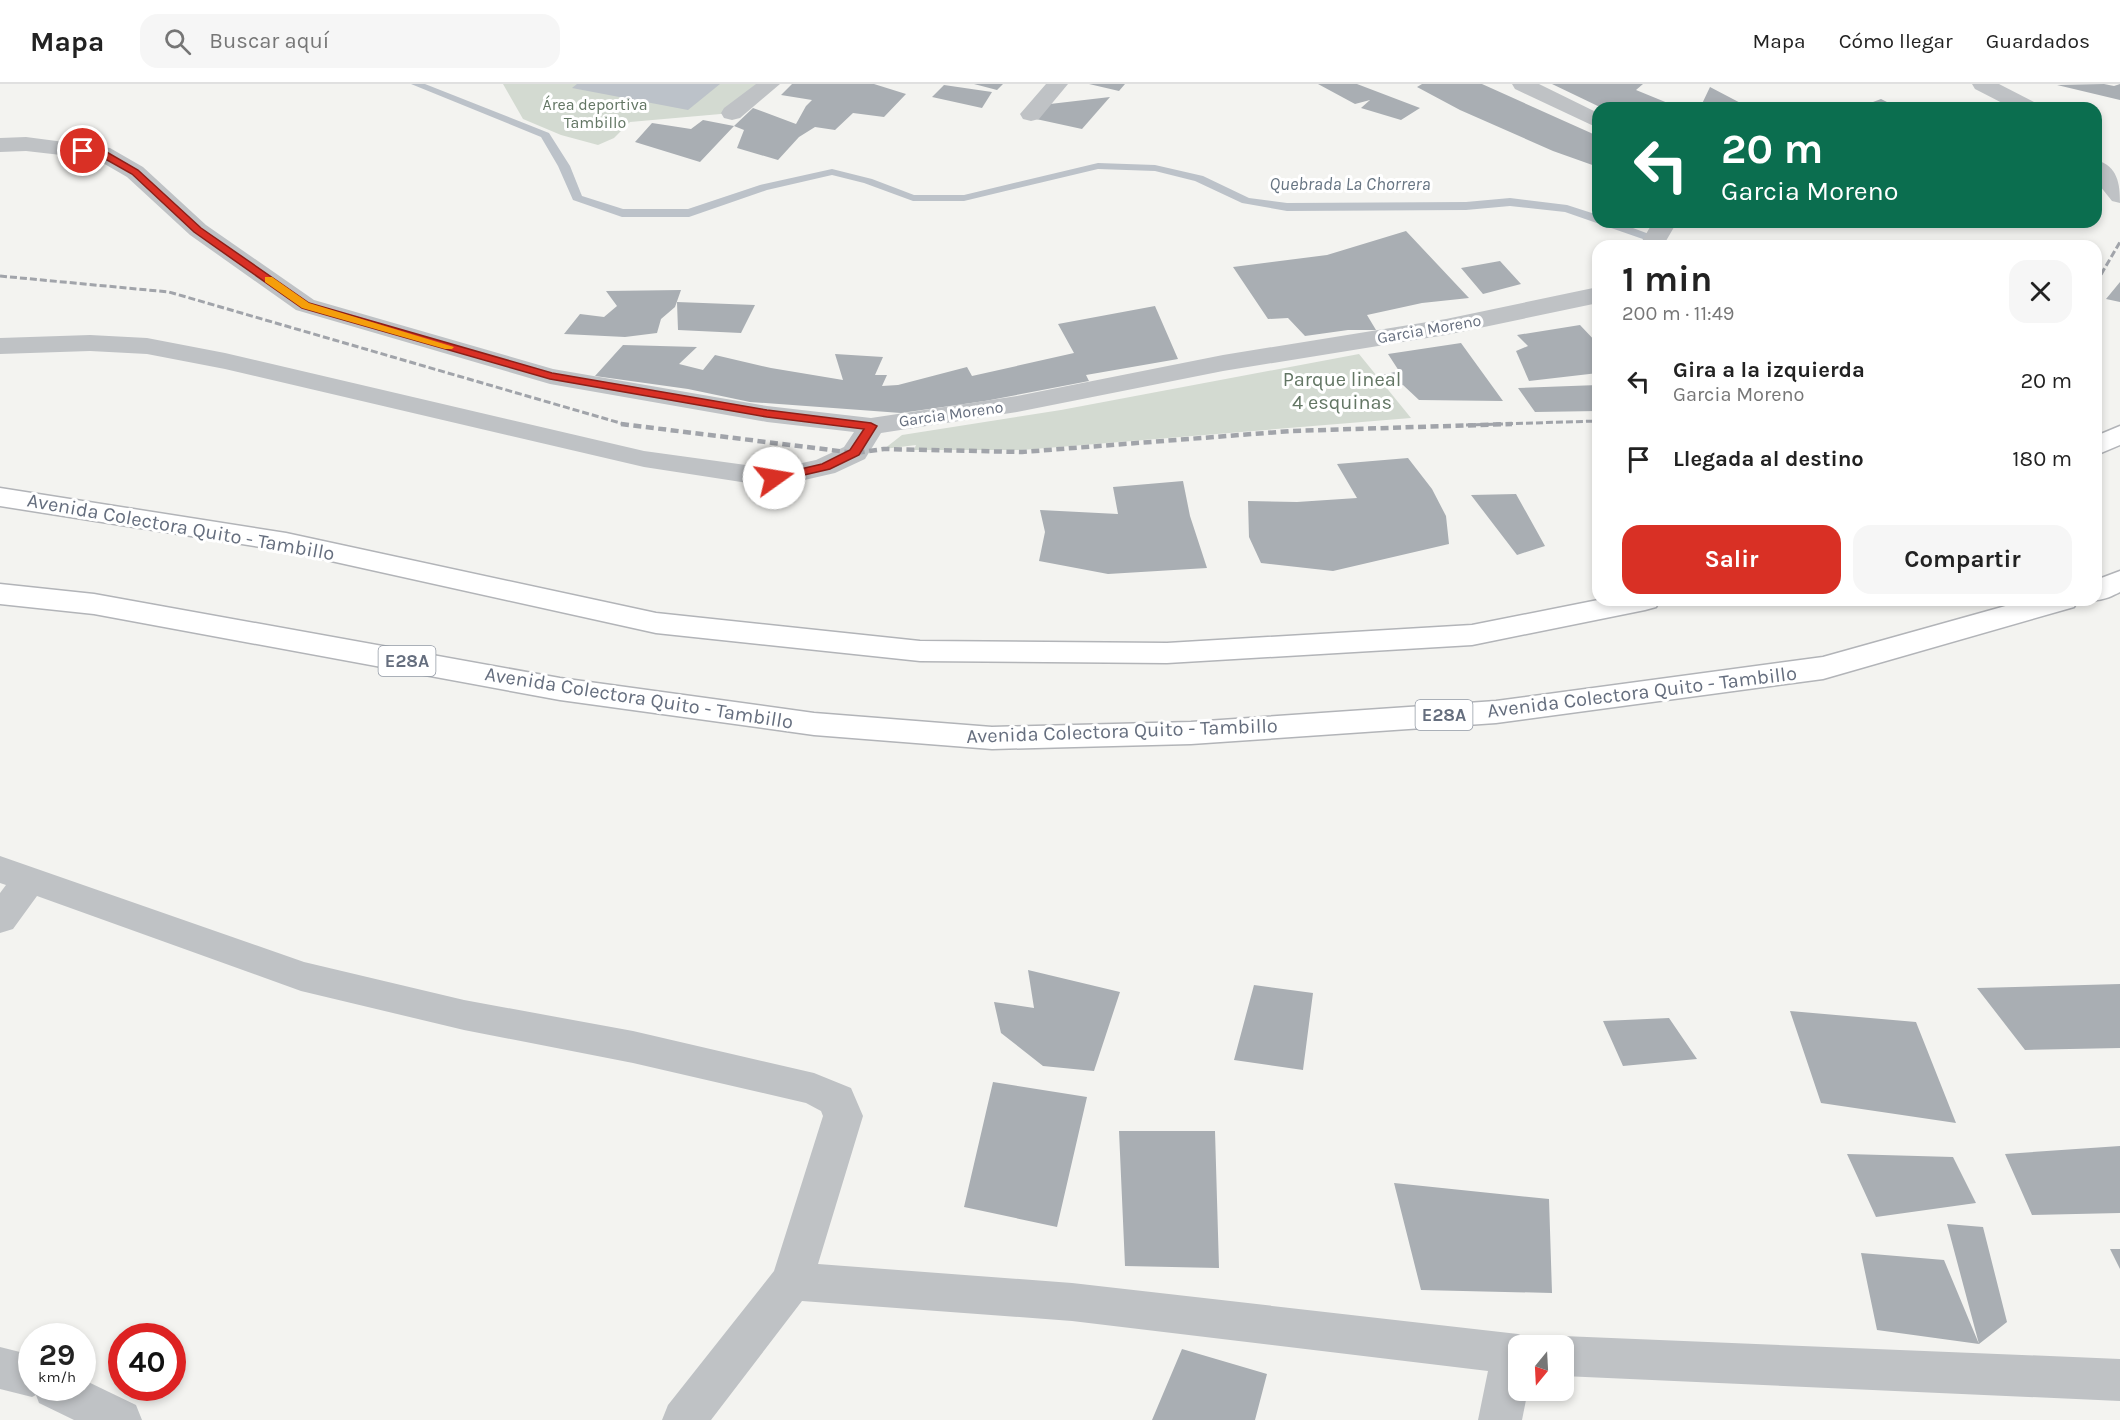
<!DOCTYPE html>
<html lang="es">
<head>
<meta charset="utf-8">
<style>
	:root { --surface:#fff; --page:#f6f6f6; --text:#222; --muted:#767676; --line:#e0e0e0; --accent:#d93025 }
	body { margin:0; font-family:Karla,sans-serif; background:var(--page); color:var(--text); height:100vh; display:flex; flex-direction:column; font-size:22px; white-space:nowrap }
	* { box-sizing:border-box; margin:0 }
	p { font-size:20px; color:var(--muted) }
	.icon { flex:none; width:33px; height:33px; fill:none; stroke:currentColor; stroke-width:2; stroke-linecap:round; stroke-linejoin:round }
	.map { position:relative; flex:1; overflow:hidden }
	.drawer { position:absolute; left:1592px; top:156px; width:510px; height:366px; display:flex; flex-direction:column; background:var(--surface); border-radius:18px; box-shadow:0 3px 9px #0003 }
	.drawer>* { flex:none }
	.top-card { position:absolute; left:1592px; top:18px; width:510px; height:126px; border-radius:18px; box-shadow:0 3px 9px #0003; background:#0b6e4f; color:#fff; overflow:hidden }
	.needle { width:39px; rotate:198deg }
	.buttons { position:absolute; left:1508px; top:1251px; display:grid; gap:12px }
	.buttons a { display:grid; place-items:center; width:66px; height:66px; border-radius:12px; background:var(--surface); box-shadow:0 3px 9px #0003; font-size:30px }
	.speed { position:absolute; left:18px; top:1239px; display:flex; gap:12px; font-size:30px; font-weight:700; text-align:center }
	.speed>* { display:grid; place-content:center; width:78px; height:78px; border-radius:50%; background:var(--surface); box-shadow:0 3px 9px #0003; line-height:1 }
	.speed small { font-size:15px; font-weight:400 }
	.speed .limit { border:9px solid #d22; background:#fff; color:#111 }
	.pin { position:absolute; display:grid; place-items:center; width:51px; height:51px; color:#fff; margin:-26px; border:3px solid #fff; border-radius:50%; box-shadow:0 2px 6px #0007 }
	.me { position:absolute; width:66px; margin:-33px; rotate:77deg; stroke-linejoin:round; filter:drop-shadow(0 0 4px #0008) }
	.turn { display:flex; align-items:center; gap:21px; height:126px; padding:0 30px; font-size:27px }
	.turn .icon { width:78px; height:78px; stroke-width:2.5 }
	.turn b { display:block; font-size:42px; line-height:51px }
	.round { display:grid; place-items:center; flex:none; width:63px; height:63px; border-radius:18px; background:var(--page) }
	.summary { display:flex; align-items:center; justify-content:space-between; height:102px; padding:0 30px }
	h1 { font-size:36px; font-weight:700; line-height:45px }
	.cta { display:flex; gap:12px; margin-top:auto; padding:12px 30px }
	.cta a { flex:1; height:69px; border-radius:18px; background:var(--accent); color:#fff; font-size:24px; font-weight:700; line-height:69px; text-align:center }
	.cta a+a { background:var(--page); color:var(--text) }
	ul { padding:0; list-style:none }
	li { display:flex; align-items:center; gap:18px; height:78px; padding:0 30px }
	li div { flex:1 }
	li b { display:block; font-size:22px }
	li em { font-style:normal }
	header { display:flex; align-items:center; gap:36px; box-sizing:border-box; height:84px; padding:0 30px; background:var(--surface); border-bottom:2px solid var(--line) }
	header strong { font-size:28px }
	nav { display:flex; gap:33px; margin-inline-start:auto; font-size:21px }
	.search { width:420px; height:54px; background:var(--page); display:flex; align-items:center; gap:15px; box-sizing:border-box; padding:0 21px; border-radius:18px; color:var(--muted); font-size:22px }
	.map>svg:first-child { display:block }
	.green { fill:#d3dad1 }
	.water { fill:#bcc2c9 }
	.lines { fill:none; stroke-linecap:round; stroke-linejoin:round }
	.stream { fill:#bcc2c9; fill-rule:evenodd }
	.building { fill:#a9aeb3 }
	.trunk-casing { stroke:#b2b4b8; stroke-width:3 }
	.minor { fill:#bfc2c5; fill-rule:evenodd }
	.tertiary { fill:#bfc2c5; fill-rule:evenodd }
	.trunk { fill:#fff; fill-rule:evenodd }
	.rail-far1 { stroke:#a1a4aa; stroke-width:3; stroke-dasharray:7 3; stroke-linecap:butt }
	.rail { stroke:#a1a4aa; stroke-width:4.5; stroke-dasharray:8 4.5; stroke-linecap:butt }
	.route { fill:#d93025; stroke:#8d1f18; stroke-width:1.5 }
	.slow { fill:#f59e0b }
	.labels { text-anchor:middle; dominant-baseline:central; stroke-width:6; stroke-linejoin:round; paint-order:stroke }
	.far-park-label { font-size:16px; fill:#637664; stroke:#fff }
	.far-street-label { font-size:16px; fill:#656e7e; stroke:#fff }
	.far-water-label { font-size:18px; font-style:italic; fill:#667482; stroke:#fff }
	.shield { fill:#fff; stroke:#939aa5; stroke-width:1.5 }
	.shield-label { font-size:18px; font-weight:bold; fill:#656e7e }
	.park-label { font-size:20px; fill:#637664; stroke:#fff }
	.street-label { font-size:20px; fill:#656e7e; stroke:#fff }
</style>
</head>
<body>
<header>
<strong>Mapa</strong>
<div class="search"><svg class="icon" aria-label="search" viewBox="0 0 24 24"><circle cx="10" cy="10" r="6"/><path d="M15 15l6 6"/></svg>Buscar aquí</div>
<nav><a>Mapa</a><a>Cómo llegar</a><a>Guardados</a></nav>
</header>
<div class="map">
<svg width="2120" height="1336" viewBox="0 0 2120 1336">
	<rect width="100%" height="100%" fill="#f3f3f0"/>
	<path class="green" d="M503,0h266l-37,29 -102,9 -16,16 -16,7 -37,-10 -38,-16z
		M1359,270l52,64 -389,32h-108l2,-5 -32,4 18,-14 159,-25z"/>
	<path class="water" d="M577,0h143l-32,26 -116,-22z"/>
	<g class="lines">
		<path class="stream" d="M411,0h14l124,49 21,33 12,30 41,13h65l72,-24 72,-16 40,10 42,16h50l134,-32 57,2 48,11 46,22 38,5 179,-1 44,-4 57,7 31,10v7h19l64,24h-18l-98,-34 -55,-6 -44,4 -179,1 -45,-8 -47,-22 -40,-10 -57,-2 -134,32h-51l-49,-18 -32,-8 -65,15 -78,27h-67l-49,-17 -15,-34 -17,-29z"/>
	</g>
	<path class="building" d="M792,0h82l32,10 -22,23 -31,-4 -18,17 -20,-3 -16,10 -21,23 -41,-12 7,-18 -10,-4 -34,36 -65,-20 17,-19 39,6 12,-9 31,6 19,-18 43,16 10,-18 6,-6 -31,-5z
		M974,0h29l-6,6z
		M1089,0h36l-6,7z
		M1318,0h39l63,24 -19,12 -40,-12 9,-8 -15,4z
		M1422,0h60l109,49 7,4v30l-45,-16 -93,-41 -43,-23z
		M1552,0h91l-7,6 44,18h-78z
		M2104,0l10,2 6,-2v16l-63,-15z
		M944,1l48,7 -10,16 -50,-11z
		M1710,3l40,21h-50z
		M1110,13l-28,32 -46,-10 14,-15z
		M1881,15l18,9h-42z
		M1406,147l63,67 -47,5 -55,12 9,15h-28l-43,6 -17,-18 -20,1 -35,-52 94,-12z
		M1500,177l21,23 -38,10 -22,-26z
		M2120,198v20l-14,-3z
		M681,206l-6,17 -14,12 -4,14 -32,4 -61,-3 16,-20 24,3 13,-11 -11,-15z
		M677,218l78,3 -14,28 -63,-3z
		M1155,222l23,53 -92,16 3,6 -104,20 -84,12 -151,-11 -62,-13 -93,-13 28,-31 74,2 -18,17 24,6 12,-15 56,13 72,12 -8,-26 48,3 -8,18h12l-5,11 16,-1 69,-18 5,9 102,-23 -16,-29z
		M1580,241l18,19v29l-69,8 -13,-30 12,-5 -11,-11z
		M1461,259l42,58 -84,-1 -16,-15 -12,3 -13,-12 21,-5 -11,-17z
		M1598,301v26l-63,1 -17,-24z
		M1408,374l24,31 14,27 3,28 -116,27 -72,-8 -12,-26 -1,-36 49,1 60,-4 -20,-34z
		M1183,397l7,35 17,52 -99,6 -69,-13 6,-29 -5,-22 78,4 -5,-27z
		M1516,410l29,52 -28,9 -46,-60z
		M1028,886l92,22 -26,79 -51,-5 -42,-33 -7,-31 40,6z
		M2120,900v64l-95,2 -48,-62z
		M1254,901l59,8 -10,77 -69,-10z
		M1790,927l126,11 40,101 -135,-20z
		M1669,934l28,41 -74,7 -20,-45z
		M993,998l94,15 -30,130 -93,-20z
		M1119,1047h96l4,137 -94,-2z
		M2120,1062v67l-88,2 -27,-61z
		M1847,1070l106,3 23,46 -100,14z
		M1394,1099l155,16 3,94 -131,-3z
		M1947,1140l36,3 24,95 -28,22z
		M2110,1165h10v20z
		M1861,1169l83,7 35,84 -102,-14z
		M1182,1265l85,25 -12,46h-103z"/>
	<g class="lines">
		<g class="trunk-casing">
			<path id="trunk" d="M2120,342v19l-24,10v-19z
				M0,404l286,45 370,80 264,28 247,2 305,-18 126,-25h62l-4,7 -11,3 -173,35 -305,18 -247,-2 -264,-28 -370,-82 -286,-45z
				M2120,487v21c-8,4 -18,9 -27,8h3v-20z
				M0,500l94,10 466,84 254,35 178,14 199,-5 305,-21 327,-44 204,-57h51l-4,7 -251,72 -327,44 -305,21 -199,5 -178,-14 -254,-35 -466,-86 -94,-10z"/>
		</g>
		<path class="minor" d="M756,0h24l-40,34 -8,2 -8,-2 -3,-5 3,-5z
			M1046,0h22l-29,35 -8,2 -8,-2 -3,-5z
			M1972,0h27l37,19 3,5h-27l-37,-19z
			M2096,76c22,6 24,24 24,43l-8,-2 -16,-20z
			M0,772l304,106 160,38 169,31 181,42 37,15 12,28 -45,148 254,19 446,51 15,6 3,6h-18v44h10l-6,30h-44l10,-49 -416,-50 -270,-20 -91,119h-49l6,-15 106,-134 49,-155 -2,-5 -15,-8 -173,-40 -169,-33 -163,-39 -264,-95 -24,33 -13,4v-40l6,-8 -6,-2z
			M1563,1252l557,23v42l-557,-25v-30h-17l2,-4z
			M0,1263l32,8v33h50v-9l54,26 6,15h-68l-35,-17 -3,-8 -4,2 -32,-8z"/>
		<path class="tertiary" d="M1512,0h27l59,29v15l-83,-39z
			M26,53l84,11 33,19 63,58 108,75 239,69 214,37 104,12 146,-22 206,-41 223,-36 152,-32v16l-152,32 -223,36 -206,41 -136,21 -16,26 -30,14 -61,14 -130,-20 -419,-98 -78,-15 -57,-3 -90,3v-16l90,-3 57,3 78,15 419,98 130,18 42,-9 28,-13 10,-15 -87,-10 -217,-38 -254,-74 -106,-75 -63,-58 -31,-18 -70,-8 -26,1v-14z
			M1653,138h24l-14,24h-24z"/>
		<use href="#trunk" class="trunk"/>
		<path class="rail-far1" d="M0,192l169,16 458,133
			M2096,199l24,-41
			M1466,341l132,-4"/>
		<path class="rail" d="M621,340l234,29 29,-4 138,3 269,-21 221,-7"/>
	</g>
	<path class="route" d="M83,64l22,3 33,19 63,58 108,75 243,70 215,37 104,13 6,3 -18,29 -29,14 -56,13 -4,-1v-5l52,-12 28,-14 14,-21 -97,-12 -217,-38 -248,-71 -108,-76 -62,-58 -32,-18 -20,-3 -2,-2z"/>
	<path class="slow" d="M265,193h7l37,26 145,44 -2,2h-7l-143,-41 -37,-26z"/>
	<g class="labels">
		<g class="far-park-label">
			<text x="595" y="20">Área deportiva<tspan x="595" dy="18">Tambillo</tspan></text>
		</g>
		<g class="far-street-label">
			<text transform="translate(1429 245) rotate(-10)">Garcia Moreno</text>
			<text transform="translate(951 330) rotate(-8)">Garcia Moreno</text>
		</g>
		<g class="far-water-label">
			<text x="1350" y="100">Quebrada La Chorrera</text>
		</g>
		<g class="shield">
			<rect x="378.5" y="562" width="57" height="30" rx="4.5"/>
			<rect x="1415.5" y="616" width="57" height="30" rx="4.5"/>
		</g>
		<g class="shield-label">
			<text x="407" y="577">E28A</text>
			<text x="1444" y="631">E28A</text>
		</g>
		<g class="park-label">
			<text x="1342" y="295">Parque lineal<tspan x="1342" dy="23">4 esquinas</tspan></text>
		</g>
		<g class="street-label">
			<text transform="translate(181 443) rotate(10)">Avenida Colectora Quito - Tambillo</text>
			<text transform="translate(1642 608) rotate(-7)">Avenida Colectora Quito - Tambillo</text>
			<text transform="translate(639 614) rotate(9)">Avenida Colectora Quito - Tambillo</text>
			<text transform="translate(1122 647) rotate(-2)">Avenida Colectora Quito - Tambillo</text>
		</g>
	</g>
</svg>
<div class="buttons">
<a><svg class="needle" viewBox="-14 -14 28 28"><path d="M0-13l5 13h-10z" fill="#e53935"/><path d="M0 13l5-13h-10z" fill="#767676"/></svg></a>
</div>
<div class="speed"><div>29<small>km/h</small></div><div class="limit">40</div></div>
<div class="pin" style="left:83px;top:67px;background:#d93025"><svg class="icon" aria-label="arrive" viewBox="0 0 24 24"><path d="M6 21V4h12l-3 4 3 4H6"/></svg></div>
<svg class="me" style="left:774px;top:394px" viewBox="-20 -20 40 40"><circle r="19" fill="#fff"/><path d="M0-13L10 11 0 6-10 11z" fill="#d93025"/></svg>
<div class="top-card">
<div class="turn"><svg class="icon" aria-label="left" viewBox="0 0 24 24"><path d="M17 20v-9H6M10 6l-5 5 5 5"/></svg><div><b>20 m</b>Garcia Moreno</div></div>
</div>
<section class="drawer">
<div class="summary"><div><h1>1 min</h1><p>200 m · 11:49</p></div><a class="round"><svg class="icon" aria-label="close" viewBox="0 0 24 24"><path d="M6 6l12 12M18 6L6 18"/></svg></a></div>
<ul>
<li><svg class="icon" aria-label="left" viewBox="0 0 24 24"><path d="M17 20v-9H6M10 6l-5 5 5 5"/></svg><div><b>Gira a la izquierda</b><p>Garcia Moreno</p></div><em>20 m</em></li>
<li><svg class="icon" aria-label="arrive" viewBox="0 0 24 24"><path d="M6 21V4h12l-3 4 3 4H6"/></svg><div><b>Llegada al destino</b></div><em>180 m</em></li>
</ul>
<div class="cta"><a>Salir</a><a>Compartir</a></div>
</section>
</div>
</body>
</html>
